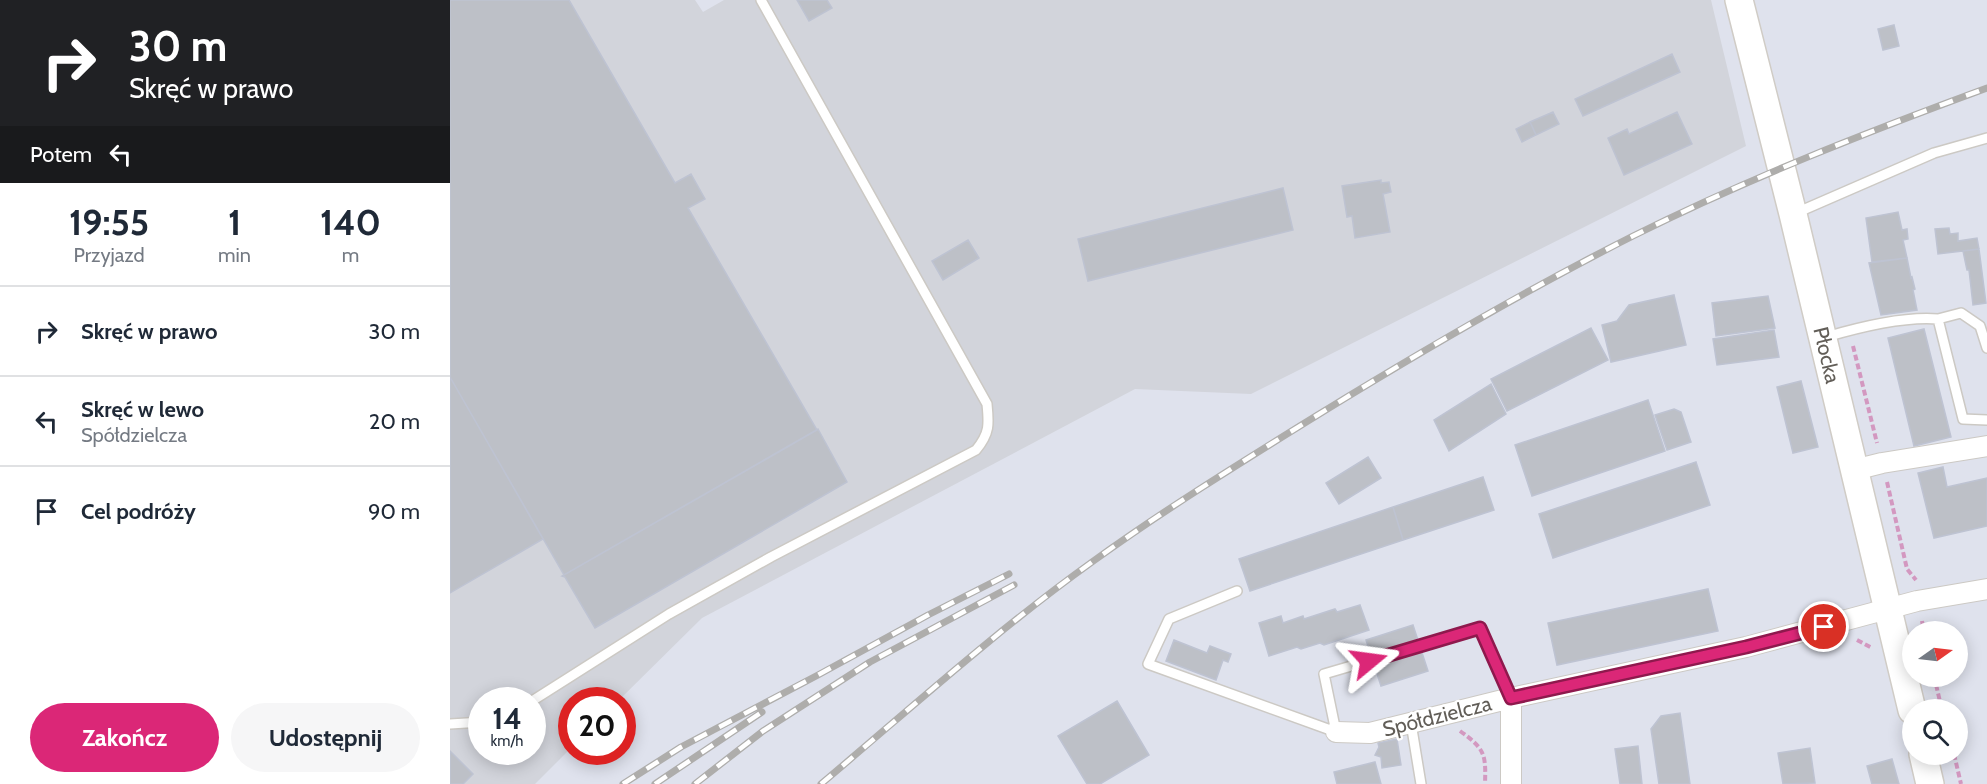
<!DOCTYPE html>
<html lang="pl">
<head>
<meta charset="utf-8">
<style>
	:root { --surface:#fff; --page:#f6f6f7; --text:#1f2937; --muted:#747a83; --line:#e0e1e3; --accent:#db2777 }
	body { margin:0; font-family:Cabin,sans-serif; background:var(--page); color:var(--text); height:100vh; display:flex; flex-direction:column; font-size:22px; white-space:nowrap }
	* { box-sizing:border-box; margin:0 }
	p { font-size:20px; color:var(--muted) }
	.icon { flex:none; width:33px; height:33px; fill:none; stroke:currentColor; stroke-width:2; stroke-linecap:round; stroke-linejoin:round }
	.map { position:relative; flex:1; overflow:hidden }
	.details { display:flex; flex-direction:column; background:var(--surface); width:450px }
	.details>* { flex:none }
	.banner { background:#202124; color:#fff; overflow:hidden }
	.needle { width:39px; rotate:76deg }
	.buttons { position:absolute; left:1452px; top:621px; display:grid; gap:12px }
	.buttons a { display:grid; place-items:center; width:66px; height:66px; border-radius:50%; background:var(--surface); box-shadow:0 3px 15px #0003; font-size:30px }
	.speed { position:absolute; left:18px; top:687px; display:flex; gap:12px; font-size:30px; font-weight:700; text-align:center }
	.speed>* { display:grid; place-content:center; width:78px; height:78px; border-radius:50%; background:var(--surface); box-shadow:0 3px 15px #0003; line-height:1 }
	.speed small { font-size:15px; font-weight:400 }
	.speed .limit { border:9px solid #d22; background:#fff; color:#111 }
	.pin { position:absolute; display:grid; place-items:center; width:51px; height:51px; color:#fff; margin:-26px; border:3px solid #fff; border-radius:50%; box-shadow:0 2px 6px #0007 }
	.me { position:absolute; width:66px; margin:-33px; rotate:74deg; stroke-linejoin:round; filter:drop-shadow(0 0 4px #0008) }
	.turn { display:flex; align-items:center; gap:21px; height:126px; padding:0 30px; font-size:27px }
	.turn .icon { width:78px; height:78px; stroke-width:2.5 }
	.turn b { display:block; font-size:42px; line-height:51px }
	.then { display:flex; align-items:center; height:57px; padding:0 30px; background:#0003; gap:12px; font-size:22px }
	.eta { display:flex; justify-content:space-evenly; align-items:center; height:102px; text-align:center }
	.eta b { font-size:36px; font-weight:700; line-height:42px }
	.button { display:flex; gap:12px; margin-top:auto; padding:12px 30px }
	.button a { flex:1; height:69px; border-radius:36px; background:var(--accent); color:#fff; font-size:24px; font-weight:700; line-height:69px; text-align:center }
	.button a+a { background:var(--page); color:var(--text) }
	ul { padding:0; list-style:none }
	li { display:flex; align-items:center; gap:18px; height:90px; padding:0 30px; border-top:2px solid var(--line) }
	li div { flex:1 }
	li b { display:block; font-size:22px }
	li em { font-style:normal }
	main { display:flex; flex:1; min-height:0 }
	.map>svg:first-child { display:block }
	.industrial { fill:#d2d4db; fill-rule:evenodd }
	.building { fill:#bdc0c7; stroke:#bec3d2; stroke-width:1.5 }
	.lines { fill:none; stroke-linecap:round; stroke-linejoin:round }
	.lane-casing { stroke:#ccc9c4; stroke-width:12 }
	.street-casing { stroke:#ccc9c4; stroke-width:22 }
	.secondary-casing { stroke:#d0ccc6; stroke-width:30 }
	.path { stroke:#d398c0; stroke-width:4; stroke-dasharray:6 3; stroke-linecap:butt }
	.lane { stroke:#fff; stroke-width:9 }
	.street { stroke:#fff; stroke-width:20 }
	.secondary { stroke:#fff; stroke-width:27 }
	.rail-casing { stroke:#aeadab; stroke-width:7 }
	.rail { stroke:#fff; stroke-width:4.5; stroke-dasharray:14; stroke-linecap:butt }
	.route-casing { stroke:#8e194d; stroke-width:15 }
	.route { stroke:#db2777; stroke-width:10 }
	.labels { text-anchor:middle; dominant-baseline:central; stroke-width:4.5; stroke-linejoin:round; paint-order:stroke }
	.street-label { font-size:21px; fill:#625e58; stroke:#fff }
</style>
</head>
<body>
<main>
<section class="details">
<div class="banner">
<div class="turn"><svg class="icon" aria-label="right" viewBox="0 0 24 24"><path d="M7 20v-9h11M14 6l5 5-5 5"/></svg><div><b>30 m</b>Skręć w prawo</div></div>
<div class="then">Potem<svg class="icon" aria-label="left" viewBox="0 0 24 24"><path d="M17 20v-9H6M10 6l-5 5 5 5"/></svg></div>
</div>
<div class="eta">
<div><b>19:55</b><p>Przyjazd</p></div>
<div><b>1</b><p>min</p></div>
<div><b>140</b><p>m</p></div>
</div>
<ul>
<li><svg class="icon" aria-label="right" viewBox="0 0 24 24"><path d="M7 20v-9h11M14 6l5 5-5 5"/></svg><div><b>Skręć w prawo</b></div><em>30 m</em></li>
<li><svg class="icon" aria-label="left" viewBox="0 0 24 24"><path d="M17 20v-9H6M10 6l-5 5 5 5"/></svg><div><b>Skręć w lewo</b><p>Spółdzielcza</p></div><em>20 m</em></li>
<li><svg class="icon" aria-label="arrive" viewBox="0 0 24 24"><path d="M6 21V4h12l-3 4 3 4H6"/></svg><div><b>Cel podróży</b></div><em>90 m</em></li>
</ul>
<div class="button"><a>Zakończ</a><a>Udostępnij</a></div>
</section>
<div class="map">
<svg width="1537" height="784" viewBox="0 0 1537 784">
	<rect width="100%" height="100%" fill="#dfe2ed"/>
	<path class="industrial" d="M0,0h245l8,12 21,-12h987l35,146 -495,248 -116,-5 -433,229 -83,82h-47l-1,48 -36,36h-85zM32,700h50v52h-50z"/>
	<path class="building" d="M0,0h119l106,183 16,-9 14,25 -17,9 129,222 -253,145 -114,-198z
		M347,0h30l5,8 -23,13z
		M1444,25l5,21 -16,4 -5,-21z
		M1222,54l8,18 -97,44 -8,-17z
		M1103,112l6,12 -23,11 -6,-13z
		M1227,112l15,32 -68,31 -16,-37 19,-9 2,5z
		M1080,122l6,13 -14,7 -6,-13z
		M931,180v3l8,-1 2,10 -8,2 7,38 -35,6 -3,-22 -5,1 -5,-31z
		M833,188l10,42 -205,51 -10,-42z
		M1448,212l4,18 5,-1 1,10 -5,1 4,18 -35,4 -6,-44z
		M1499,228l1,6 8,-1v8l19,-3 2,11 -41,5 -3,-25z
		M518,240l11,18 -36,22 -11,-19z
		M1529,249l7,54 -13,2 -4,-35h-2l-4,-19z
		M1457,258l4,20 1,-1 3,12 -2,1 4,20 -36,5 -12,-52z
		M1224,295l12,50 -75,17 -9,-37 15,-4 12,-16z
		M1318,296l7,32 -59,8 -4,-33z
		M1141,328l17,32 -101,51 -16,-32z
		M1474,329l27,108 -37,9 -26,-108z
		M1324,330l5,27 -62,8 -4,-26z
		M0,377l93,162 -93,54z
		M1351,381l17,66 -25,6 -16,-66z
		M1041,384l15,30 -57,37 -15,-31z
		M1198,400l17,51 -133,45 -17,-51z
		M1224,409l7,3 10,30 -24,8 -12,-35z
		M368,429l29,53 -252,146 -30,-51 -3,-1z
		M918,457l13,21 -42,26 -13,-21z
		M1246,462l14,43 -157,53 -14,-44z
		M1493,467l4,20 40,-9v48l-53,12 -16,-65z
		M1033,477l11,33 -91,30 -10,-33z
		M943,507l10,33 -153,51 -11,-32z
		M1258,589l10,42 -161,34 -9,-42z
		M910,605l9,25 -45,15 -4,-2 -19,6 -4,-2 -28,9 -10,-33 22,-7 2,7 20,-7 1,3 31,-10 2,3z
		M963,625l15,46 -47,15 -15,-46z
		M724,640l33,13 3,-7 21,8 -3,8 -5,-2 -7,20 -50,-19z
		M667,701l32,54 -49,29h-13l-29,-48z
		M1230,713l10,71h-31l-8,-55 10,-13z
		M947,739l4,26 -19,3 -1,-11 -6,-2 4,-8 -1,-4z
		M1188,746l4,38h-22l-5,-35z
		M1360,748l5,35 -32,1 -5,-31z
		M0,751l23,23 -10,10h-13z
		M1442,759l7,25h-27l-5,-18z
		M925,762l6,22h-44l-3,-12z"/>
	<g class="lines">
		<g class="lane-casing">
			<path id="lane" d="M1346,213l138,-60 53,-15
				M1488,319l23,-6 19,13 7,22
				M1376,337c34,-10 77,-21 112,-18l25,100 24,1
				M787,591l-68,28 -21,45 188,68
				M82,701l137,-87 102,-57 205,-107c14,-17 13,-26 11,-46l-226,-404
				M961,723l10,61
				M0,724l32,-2
				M886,732l-12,-58 157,-46 30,70"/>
		</g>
		<g class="street-casing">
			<path id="street" d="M1404,470l28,-7 105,-17
				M886,732l34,1 141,-35 235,-51 171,-46 70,-12
				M1061,784v-86"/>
		</g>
		<g class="secondary-casing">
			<path id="secondary" d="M1289,0l54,214 119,496
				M1473,754l7,30"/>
		</g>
		<path class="path" d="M1403,346l24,97
			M1437,482l20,87 9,11
			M1472,621l2,11
			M1407,640l15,8
			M1484,676l8,34
			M1010,731c25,18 26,23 25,53
			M1504,754l7,30"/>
		<use href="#lane" class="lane"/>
		<use href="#street" class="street"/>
		<use href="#secondary" class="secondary"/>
		<g class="rail-casing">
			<path id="rail" d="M173,784l58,-37 137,-72 110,-60 81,-41
				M205,784l107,-72
				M245,784l68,-53 107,-69 144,-77
				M371,784c89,-75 176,-154 271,-222 72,-52 148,-99 224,-146 104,-64 208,-125 317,-180 114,-57 234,-104 354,-148"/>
		</g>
		<use href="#rail" class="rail"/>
	</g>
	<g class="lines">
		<g class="route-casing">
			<path id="route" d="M919,661l111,-33 31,70 235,-51 78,-20"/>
		</g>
		<use href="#route" class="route"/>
	</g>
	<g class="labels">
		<g class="street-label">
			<text transform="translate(1377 355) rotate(77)">Płocka</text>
			<text transform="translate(987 716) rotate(-14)">Spółdzielcza</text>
		</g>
	</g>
</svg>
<div class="buttons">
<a><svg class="needle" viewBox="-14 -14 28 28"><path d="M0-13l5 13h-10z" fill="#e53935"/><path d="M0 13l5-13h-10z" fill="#747a83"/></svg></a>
<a><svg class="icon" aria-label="search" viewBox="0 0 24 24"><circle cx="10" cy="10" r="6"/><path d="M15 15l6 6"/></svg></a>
</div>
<div class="speed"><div>14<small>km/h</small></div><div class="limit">20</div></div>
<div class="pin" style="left:1374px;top:627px;background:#d93025"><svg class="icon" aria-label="arrive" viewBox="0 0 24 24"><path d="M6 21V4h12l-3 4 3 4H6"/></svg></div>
<svg class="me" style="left:919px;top:661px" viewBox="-20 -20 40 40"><path d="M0-17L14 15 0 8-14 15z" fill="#db2777" stroke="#fff" stroke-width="4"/></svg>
</div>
</main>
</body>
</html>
